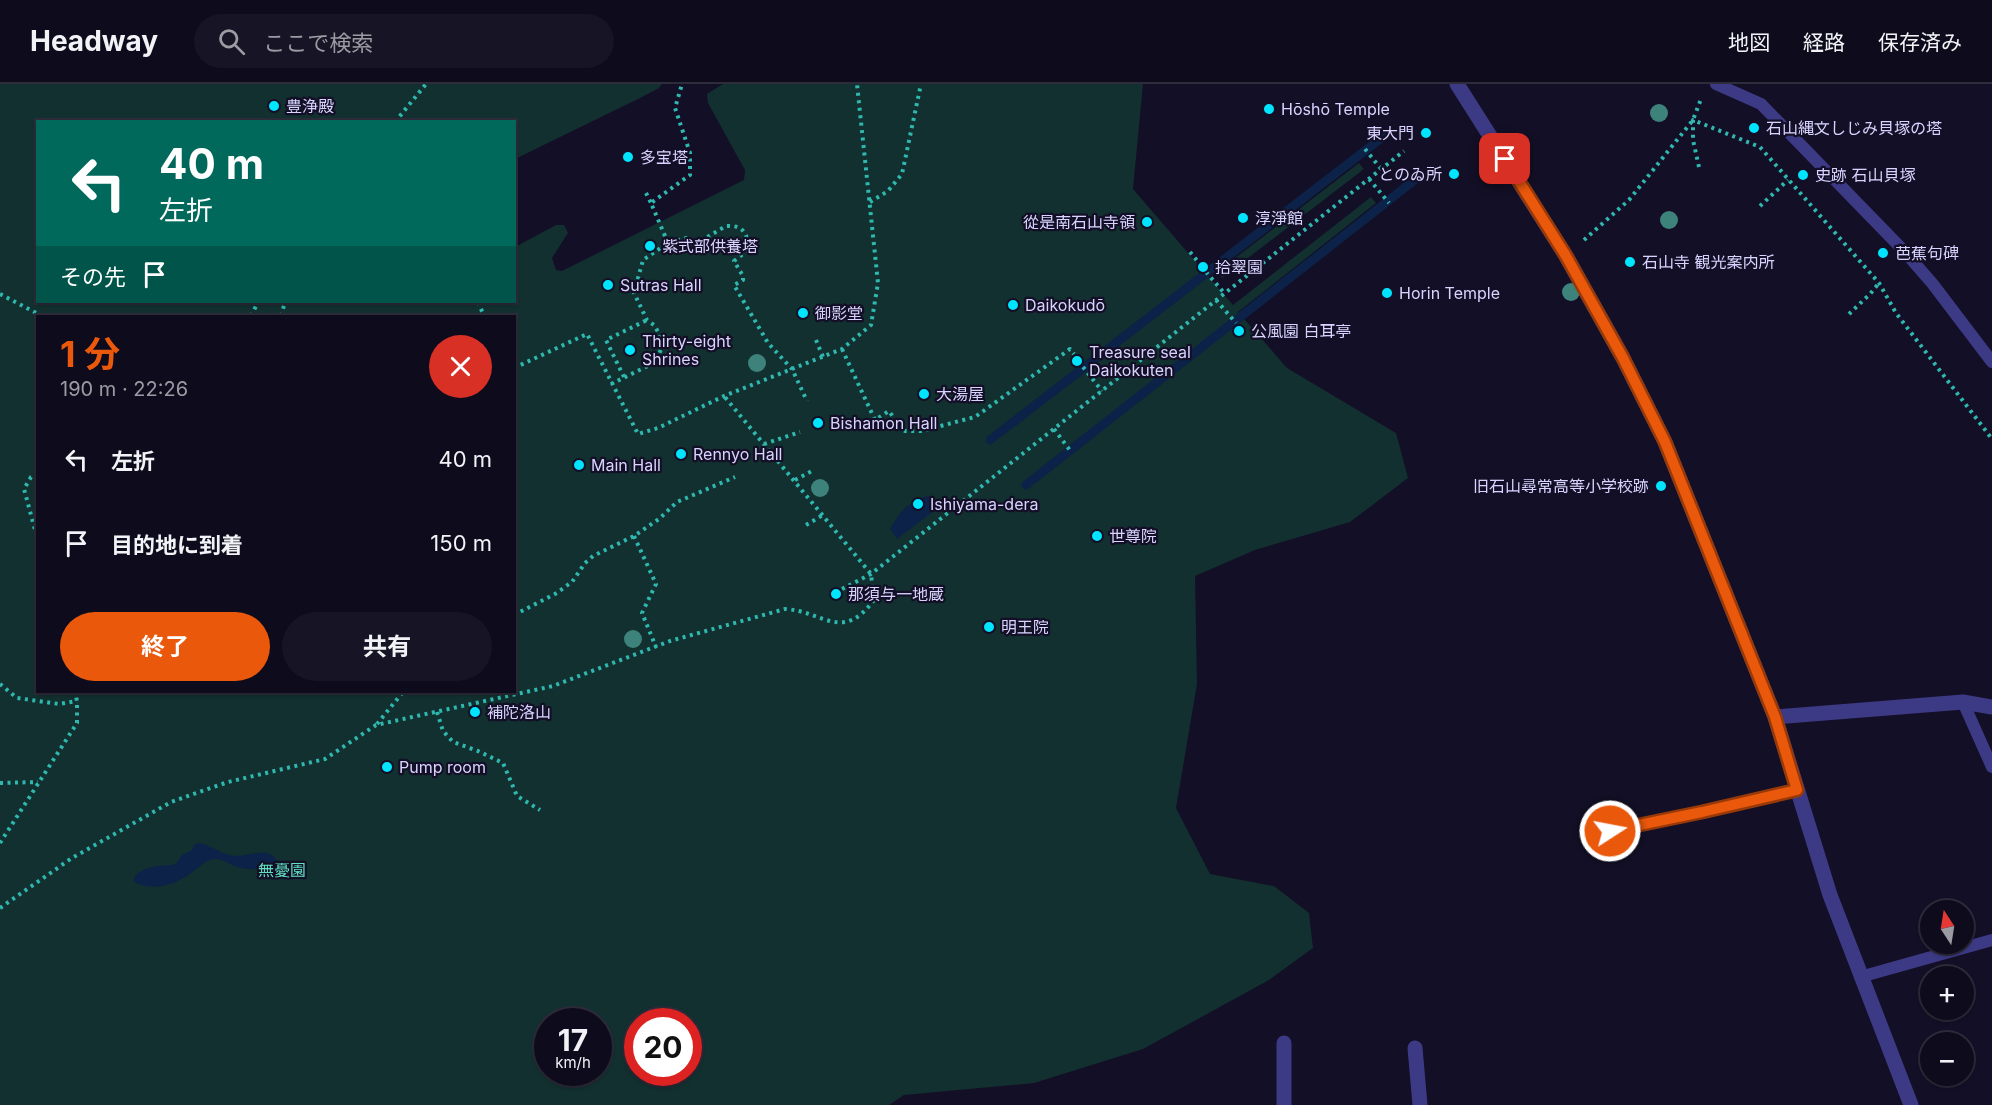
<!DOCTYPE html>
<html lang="ja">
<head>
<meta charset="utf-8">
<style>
	:root { --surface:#0e0b1c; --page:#171425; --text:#f1f3f6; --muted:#9b9ba3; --line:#2e2b3b; --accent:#ea580c }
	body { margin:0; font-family:Inter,"Noto Sans JP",sans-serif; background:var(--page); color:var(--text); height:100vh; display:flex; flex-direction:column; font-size:22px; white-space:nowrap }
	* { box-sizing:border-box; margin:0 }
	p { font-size:20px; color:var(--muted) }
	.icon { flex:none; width:33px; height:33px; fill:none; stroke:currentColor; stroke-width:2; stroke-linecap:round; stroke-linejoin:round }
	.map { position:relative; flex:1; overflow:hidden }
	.drawer { position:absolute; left:36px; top:231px; width:480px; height:378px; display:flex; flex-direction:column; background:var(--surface); border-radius:0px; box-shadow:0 2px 4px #0004,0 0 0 2px var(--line) }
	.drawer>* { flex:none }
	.top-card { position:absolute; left:36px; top:36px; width:480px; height:183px; border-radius:0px; box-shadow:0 2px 4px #0004,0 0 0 2px var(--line); background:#00695c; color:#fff; overflow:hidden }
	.needle { width:39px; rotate:348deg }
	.fabs { position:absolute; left:1920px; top:816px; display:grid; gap:12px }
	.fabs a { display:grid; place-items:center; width:54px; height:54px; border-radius:50%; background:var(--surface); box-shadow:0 2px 4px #0004,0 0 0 2px var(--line); font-size:30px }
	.speed { position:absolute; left:534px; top:924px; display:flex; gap:12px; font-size:30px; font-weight:700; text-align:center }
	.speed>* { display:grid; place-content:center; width:78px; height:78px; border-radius:50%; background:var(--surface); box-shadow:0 2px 4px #0004,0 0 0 2px var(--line); line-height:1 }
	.speed small { font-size:15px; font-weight:400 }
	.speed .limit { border:9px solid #d22; background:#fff; color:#111 }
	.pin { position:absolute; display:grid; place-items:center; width:51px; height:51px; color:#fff; margin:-26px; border-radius:12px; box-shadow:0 3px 9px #0006 }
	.me { position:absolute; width:66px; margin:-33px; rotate:79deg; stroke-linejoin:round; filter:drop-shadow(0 0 4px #0008) }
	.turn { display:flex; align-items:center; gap:21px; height:126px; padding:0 24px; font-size:27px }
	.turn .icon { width:78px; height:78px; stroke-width:2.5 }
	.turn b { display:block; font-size:42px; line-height:51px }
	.then { display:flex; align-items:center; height:57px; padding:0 24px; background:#0003; gap:12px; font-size:22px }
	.round { display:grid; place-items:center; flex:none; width:63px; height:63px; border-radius:32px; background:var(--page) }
	.overview { display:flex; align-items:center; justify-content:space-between; height:102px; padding:0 24px }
	h1 { font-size:36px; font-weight:700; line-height:45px; color:var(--accent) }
	.cta { display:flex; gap:12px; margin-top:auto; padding:12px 24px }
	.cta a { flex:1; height:69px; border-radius:36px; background:var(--accent); color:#fff; font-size:24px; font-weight:700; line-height:69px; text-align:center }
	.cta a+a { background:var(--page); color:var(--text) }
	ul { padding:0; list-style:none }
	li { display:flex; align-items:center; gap:18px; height:84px; padding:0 24px }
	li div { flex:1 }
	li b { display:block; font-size:22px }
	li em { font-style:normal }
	header { display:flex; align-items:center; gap:36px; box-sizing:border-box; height:84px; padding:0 30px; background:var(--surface); border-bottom:2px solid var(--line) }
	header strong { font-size:28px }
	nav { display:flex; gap:33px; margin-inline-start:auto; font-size:21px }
	.search { width:420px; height:54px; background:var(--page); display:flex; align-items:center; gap:15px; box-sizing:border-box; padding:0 21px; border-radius:33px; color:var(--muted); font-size:22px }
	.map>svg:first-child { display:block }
	.green { fill:#12302f; fill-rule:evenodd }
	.water { fill:#0c2248 }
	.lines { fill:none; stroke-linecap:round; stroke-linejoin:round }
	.stream { stroke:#0c2248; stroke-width:9 }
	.path { stroke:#2fb8b0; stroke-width:4; stroke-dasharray:3 4.5; stroke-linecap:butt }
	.lane { stroke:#3d3a85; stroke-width:12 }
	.street { stroke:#3d3a85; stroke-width:15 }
	.tree { fill:#3d827b }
	.route-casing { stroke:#983908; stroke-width:15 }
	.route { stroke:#ea580c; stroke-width:10 }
	.poi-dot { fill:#00e5ff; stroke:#130f26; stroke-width:2 }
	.labels { text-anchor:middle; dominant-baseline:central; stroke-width:4.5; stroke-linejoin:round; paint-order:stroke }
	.poi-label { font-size:16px; fill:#d9d4ff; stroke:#130f26; text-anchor:start }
	.park-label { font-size:16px; fill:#5fe0c0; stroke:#130f26 }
</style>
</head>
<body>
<header>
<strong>Headway</strong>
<div class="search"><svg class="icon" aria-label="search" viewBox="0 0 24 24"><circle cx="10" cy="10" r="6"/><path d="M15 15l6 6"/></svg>ここで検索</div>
<nav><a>地図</a><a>経路</a><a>保存済み</a></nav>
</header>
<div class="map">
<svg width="1992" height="1021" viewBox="0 0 1992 1021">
	<rect width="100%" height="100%" fill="#130f26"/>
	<path class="green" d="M0,0h662l-3,4 -19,10 -125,61 -1,-37h-476v180h476l1,-55 41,-22h8l4,8 -16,25 4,12 6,1 182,-91 1,-10 -37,-67 -1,-9 16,-10h420l-10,105 100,116 138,-108 5,6 -138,109 49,56 109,65 12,45 -58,44 -95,28 -60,26 2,108 -21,124 34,66 64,12 35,27 4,35 -44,32 -126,69 -109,34 -130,12 -15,10h-889zM38,232h476v376h-476zM548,938h50v50h-50zM638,938h50v50h-50z
		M1359,79l5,6 -142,109 -5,-6z"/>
	<path class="water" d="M928,412l5,2 6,9 -42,32 -7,-10c9,-17 19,-28 38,-33z
		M198,759c15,2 25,14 41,13 13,-1 32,-10 38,6l-4,6c-11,1 -22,2 -33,0 -11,-2 -18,-12 -30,-8 -8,3 -13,9 -19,13 -16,12 -38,19 -57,9v-4c10,-14 26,-11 42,-14l6,-9 10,-5 3,-6z"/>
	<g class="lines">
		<path class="stream" d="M990,356l398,-307
			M1026,401l395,-310"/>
		<path class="path" d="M395,38l31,-38
			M1365,65l17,21
			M1699,83l-6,-27v-20l67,27 119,136 17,30 96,126
			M1369,95l20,24
			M646,109l5,10
			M870,118l18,-11 14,-17 19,-90
			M1760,122l28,-26
			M1584,156l45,-40 64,-80 8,-21
			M668,159l-17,-40 39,-28v-22l-15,-45 7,-24
			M1190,168l9,11
			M1206,188l19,22
			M0,210l42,22
			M1216,216l20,23
			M478,218l6,14
			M1849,230l21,-20 9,-11
			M251,232l7,-14
			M281,232l4,-14
			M816,256l7,17
			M842,265l33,71 14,-9 14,20h18l54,-14 95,-68 4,5
			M1083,283l19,24
			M514,284l73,-34 51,100 20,-6 66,-32 118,-47 29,-24 7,-42 -21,-199
			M624,293l-18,-37 41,-20
			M611,300l45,-22 5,-13 -1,-14 -6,-10 -7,-5 -13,-27 9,-33 25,-17 18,-5 3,7 3,1 34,-20c17,-1 22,7 22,24l-14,11 9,15v4l-9,5 34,58 24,26 15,32
			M1054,345l18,24
			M764,360l36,-12
			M38,390l-7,3 -7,12 14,52
			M795,396l17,-9
			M806,441l17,-10
			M634,452l22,48 -14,29 14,34
			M842,505l29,-15 533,-423
			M514,531l41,-21 17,-12 13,-19 8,-7 41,-20 25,-17 18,-17 58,-25
			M0,600l17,14 42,6 18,-3
			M437,628l6,19 10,11 25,9 25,12 14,33 23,14
			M377,640l26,-32
			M0,699l38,-1
			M0,759l77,-120v-22l-2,-9
			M0,824l72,-50 99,-56 57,-20 97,-23 51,-34 177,-39 117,-45 115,-32c38,2 57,34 89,-9l-3,-26 -147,-178"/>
		<path class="lane" d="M1716,0l45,20 143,147 28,32 60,79
			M1963,618l29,65
			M1609,747l94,-19 94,-22
			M1860,893l132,-37"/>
		<path class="street" d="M1457,0l109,172 57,102 42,84 110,275 55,178 81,210
			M1775,633l188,-15 29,5
			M1284,959v62
			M1415,964l5,57"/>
	</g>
	<g class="tree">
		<circle cx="1659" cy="29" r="9"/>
		<circle cx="1669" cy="136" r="9"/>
		<circle cx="1571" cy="208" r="9"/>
		<circle cx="757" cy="279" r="9"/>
		<circle cx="820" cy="404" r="9"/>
		<circle cx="633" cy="555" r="9"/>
	</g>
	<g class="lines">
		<g class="route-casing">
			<path id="route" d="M1505,75l61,97 57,102 42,84 110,275 22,73 -95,22 -92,19"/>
		</g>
		<use href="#route" class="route"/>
	</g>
	<g class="poi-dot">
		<circle cx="274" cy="22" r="6"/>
		<circle cx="1269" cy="25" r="6"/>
		<circle cx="1754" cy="44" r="6"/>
		<circle cx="1426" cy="49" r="6"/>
		<circle cx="628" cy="73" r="6"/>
		<circle cx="1454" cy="90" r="6"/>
		<circle cx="1803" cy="91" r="6"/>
		<circle cx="1243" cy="134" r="6"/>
		<circle cx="1147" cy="138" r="6"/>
		<circle cx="650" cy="162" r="6"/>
		<circle cx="1883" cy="169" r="6"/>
		<circle cx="1630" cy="178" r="6"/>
		<circle cx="1203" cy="183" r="6"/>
		<circle cx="608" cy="201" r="6"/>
		<circle cx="1387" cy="209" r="6"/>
		<circle cx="1013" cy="221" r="6"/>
		<circle cx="803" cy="229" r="6"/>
		<circle cx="1239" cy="247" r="6"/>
		<circle cx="630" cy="266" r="6"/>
		<circle cx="1077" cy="277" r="6"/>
		<circle cx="924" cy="310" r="6"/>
		<circle cx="818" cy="339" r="6"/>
		<circle cx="681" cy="370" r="6"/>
		<circle cx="579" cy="381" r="6"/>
		<circle cx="1661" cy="402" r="6"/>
		<circle cx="918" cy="420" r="6"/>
		<circle cx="1097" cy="452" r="6"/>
		<circle cx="836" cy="510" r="6"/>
		<circle cx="989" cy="543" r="6"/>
		<circle cx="475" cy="628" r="6"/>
		<circle cx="387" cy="683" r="6"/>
	</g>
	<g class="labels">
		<g class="poi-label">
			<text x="286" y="22">豊浄殿</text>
			<text x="1281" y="25">Hōshō Temple</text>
			<text x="1766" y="44">石山縄文しじみ貝塚の塔</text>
			<text x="1414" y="49" text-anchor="end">東大門</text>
			<text x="640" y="73">多宝塔</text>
			<text x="1442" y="90" text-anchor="end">とのゐ所</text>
			<text x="1815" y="91">史跡 石山貝塚</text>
			<text x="1255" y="134">淳淨館</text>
			<text x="1135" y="138" text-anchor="end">從是南石山寺領</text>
			<text x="662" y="162">紫式部供養塔</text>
			<text x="1895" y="169">芭蕉句碑</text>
			<text x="1642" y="178">石山寺 観光案内所</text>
			<text x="1215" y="183">拾翠園</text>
			<text x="620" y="201">Sutras Hall</text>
			<text x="1399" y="209">Horin Temple</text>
			<text x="1025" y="221">Daikokudō</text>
			<text x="815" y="229">御影堂</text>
			<text x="1251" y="247">公風園 白耳亭</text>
			<text x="642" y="257">Thirty-eight<tspan x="642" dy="18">Shrines</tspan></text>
			<text x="1089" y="268">Treasure seal<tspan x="1089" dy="18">Daikokuten</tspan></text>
			<text x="936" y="310">大湯屋</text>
			<text x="830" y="339">Bishamon Hall</text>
			<text x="693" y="370">Rennyo Hall</text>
			<text x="591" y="381">Main Hall</text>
			<text x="1649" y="402" text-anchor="end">旧石山尋常高等小学校跡</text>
			<text x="930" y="420">Ishiyama-dera</text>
			<text x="1109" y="452">世尊院</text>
			<text x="848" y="510">那須与一地蔵</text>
			<text x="1001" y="543">明王院</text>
			<text x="487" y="628">補陀洛山</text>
			<text x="399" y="683">Pump room</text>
		</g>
		<g class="park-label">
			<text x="282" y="786">無憂園</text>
		</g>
	</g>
</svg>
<div class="fabs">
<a><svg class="needle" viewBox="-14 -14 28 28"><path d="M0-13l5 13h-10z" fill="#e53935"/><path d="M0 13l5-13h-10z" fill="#9b9ba3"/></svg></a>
<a>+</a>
<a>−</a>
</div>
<div class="speed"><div>17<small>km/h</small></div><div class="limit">20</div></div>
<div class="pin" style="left:1505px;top:75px;background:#d93025"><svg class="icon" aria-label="arrive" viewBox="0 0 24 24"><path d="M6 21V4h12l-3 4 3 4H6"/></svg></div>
<svg class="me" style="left:1610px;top:747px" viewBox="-20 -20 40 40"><circle r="17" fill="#ea580c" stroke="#fff" stroke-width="3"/><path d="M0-11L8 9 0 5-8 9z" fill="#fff"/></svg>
<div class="top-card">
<div class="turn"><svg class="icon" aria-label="left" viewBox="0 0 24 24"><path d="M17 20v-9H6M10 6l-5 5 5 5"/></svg><div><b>40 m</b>左折</div></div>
<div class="then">その先<svg class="icon" aria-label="arrive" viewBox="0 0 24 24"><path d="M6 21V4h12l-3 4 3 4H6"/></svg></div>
</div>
<section class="drawer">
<div class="overview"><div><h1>1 分</h1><p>190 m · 22:26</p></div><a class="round" style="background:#d93025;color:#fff"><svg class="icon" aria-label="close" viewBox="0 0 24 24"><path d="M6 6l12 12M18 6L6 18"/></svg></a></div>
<ul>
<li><svg class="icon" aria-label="left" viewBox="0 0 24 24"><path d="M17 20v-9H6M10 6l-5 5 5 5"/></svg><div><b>左折</b></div><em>40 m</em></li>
<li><svg class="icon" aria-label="arrive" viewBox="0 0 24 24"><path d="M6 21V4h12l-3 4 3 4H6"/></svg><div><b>目的地に到着</b></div><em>150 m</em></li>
</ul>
<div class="cta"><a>終了</a><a>共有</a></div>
</section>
</div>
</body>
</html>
